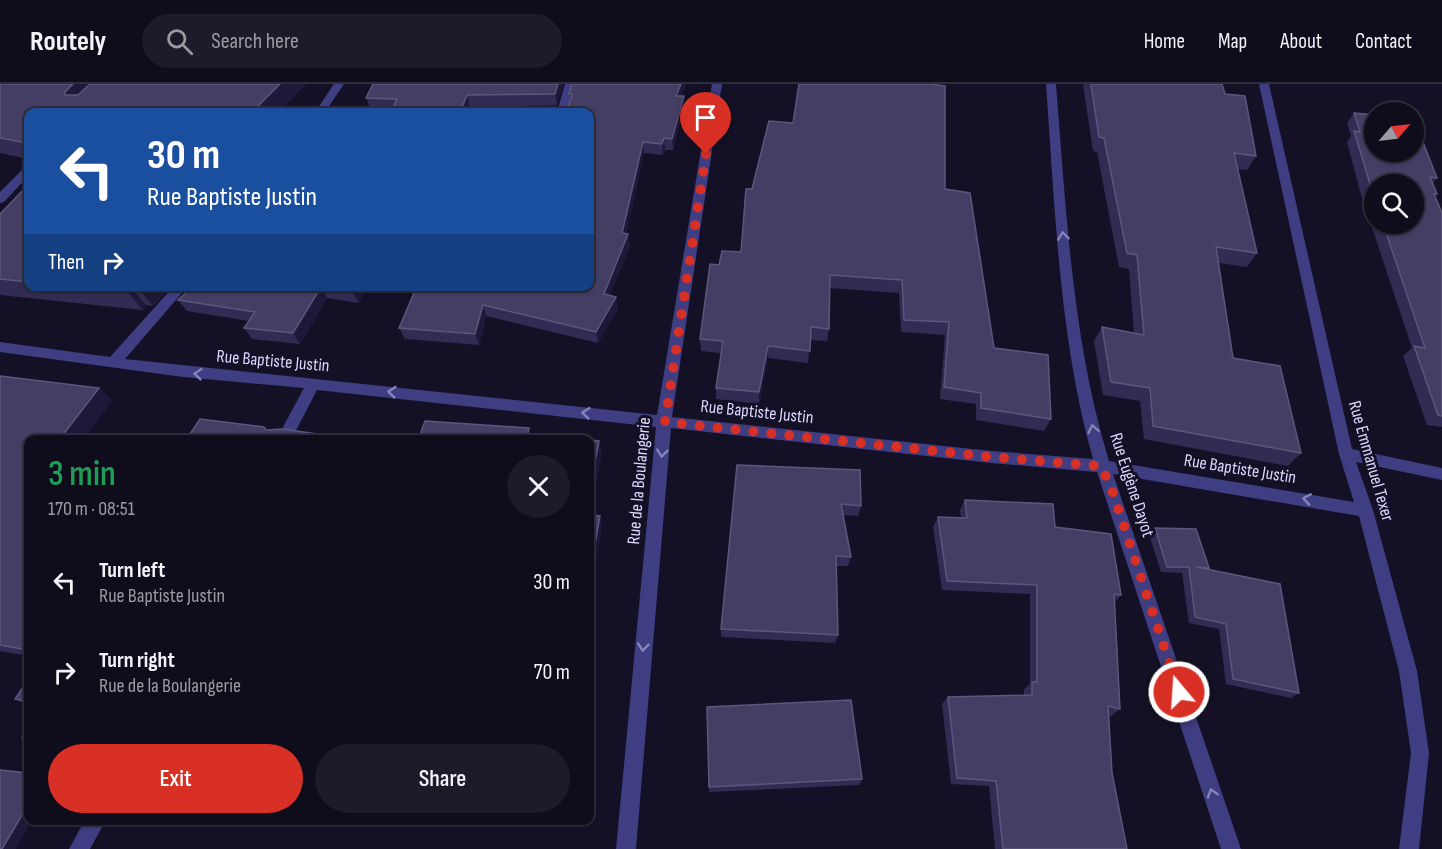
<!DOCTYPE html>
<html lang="en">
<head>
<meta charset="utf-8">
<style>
	:root { --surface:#0f0d1c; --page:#1d1b29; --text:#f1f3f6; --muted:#9b9ca3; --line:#2f2d3b; --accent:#d93025 }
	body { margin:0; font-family:"Sofia Sans Condensed",sans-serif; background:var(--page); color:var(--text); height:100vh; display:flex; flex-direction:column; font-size:22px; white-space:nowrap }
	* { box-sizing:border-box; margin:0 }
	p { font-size:20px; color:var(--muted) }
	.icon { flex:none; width:33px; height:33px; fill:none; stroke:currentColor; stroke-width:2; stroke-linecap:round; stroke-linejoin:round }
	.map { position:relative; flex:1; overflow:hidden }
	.drawer { position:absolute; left:24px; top:351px; width:570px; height:390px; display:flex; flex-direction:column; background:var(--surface); border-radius:12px; box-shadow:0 2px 4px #0004,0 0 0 2px var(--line) }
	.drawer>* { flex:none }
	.hud { position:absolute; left:24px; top:24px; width:570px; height:183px; border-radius:12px; box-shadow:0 2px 4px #0004,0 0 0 2px var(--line); background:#1a4fa0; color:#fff; overflow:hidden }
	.needle { width:39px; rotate:62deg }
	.buttons { position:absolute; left:1364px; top:18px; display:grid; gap:12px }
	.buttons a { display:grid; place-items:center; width:60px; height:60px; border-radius:50%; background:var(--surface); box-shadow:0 2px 4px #0004,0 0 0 2px var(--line); font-size:30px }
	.pin { position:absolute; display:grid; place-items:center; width:51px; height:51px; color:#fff; margin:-62px -26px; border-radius:50% 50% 50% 0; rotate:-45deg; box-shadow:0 0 6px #0007 }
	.pin .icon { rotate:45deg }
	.me { position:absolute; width:66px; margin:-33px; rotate:342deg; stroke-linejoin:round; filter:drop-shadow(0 0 4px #0008) }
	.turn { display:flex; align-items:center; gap:21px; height:126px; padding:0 24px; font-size:27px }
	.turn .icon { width:78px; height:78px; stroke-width:2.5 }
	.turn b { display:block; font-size:42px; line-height:51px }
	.then { display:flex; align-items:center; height:57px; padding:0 24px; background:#0003; gap:12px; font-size:22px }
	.round { display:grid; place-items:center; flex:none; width:63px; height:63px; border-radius:32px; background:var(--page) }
	.head { display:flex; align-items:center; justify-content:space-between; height:102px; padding:0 24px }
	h1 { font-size:36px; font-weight:600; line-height:45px; color:#1e9e55 }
	.action { display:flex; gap:12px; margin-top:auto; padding:12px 24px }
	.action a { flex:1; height:69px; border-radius:36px; background:var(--accent); color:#fff; font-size:24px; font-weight:600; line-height:69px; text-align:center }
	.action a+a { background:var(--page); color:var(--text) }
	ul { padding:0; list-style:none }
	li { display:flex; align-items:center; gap:18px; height:90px; padding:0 24px }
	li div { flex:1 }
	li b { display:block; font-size:22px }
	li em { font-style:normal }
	header { display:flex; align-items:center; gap:36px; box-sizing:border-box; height:84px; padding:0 30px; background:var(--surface); border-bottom:2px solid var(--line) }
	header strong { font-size:28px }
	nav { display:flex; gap:33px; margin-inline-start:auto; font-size:21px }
	.search { width:420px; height:54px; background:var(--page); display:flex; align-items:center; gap:15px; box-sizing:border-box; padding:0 21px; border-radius:33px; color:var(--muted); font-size:22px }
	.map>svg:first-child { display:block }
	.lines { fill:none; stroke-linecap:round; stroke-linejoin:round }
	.minor { fill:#3f3e82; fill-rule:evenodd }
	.wall { fill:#322b53; fill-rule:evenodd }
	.shaded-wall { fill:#1e1939 }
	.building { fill:#443e65; stroke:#5c567d; stroke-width:1.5 }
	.oneway { stroke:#8583b9 }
	.route { stroke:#d93025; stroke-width:10; stroke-dasharray:0 18 }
	.labels { text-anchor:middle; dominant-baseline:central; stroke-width:6; stroke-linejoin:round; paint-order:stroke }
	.street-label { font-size:18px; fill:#dbd8fd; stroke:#141126 }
</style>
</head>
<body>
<header>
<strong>Routely</strong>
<div class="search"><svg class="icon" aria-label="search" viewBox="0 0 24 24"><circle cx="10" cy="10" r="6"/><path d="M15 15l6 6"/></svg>Search here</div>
<nav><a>Home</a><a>Map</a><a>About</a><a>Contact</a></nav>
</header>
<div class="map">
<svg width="1442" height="765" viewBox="0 0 1442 765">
	<rect width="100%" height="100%" fill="#141126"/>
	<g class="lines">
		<path class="minor" d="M334,0h10l-19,28h-10z
			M565,0h10l-8,28h-10z
			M712,0h10l-50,333 319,34 102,8c-34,-120 -38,-251 -47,-375h10c10,125 16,256 53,377l245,41 -15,-48 -80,-370h10l83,365 90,19v12l-86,-18 17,48 44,161 12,82 -10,96h-20l12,-96 -12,-82 -40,-155 -246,-42 128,375h-20l-124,-377 -106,-9 -320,-35 -35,421h-20l40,-422 -339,-37 -26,50h-15l28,-52 -121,-11 -183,-25v-10l110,15 64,-71h14l-63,73 532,56z
			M28,83v9l-24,26 -4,1v-11l24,-24z
			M85,736h21l-16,29h-21z"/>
	</g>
	<path class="wall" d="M0,0h306l-27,28h-251v47l-28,-6z
		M563,0l-6,21 -186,5 -5,-12z
		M572,0h114l-5,12h3v11l-11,43h-8l-2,5 -19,-2 -18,81h2l2,12 -20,49 6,2 2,11 -20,35 -112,-27 -7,29 -74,-6 -6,-11 48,-40 143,-2 -21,-192z
		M1083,0h139l3,10 31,62 -9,14 -9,-1 19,84 -10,14 -28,-4 14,95 68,95 -13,13 -144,-27 -4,-38 -37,-6 -9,-54 8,-14 32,6 -5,-64 -10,-2 -22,-115 -4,-1z
		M1354,29l83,65 -5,6 5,10 -2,2 7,17v214l-15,-2 -24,-69 9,-8 -52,-157 -13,-49 4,-6 -4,-13zM1374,100l39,40h-39z
		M28,101v101h144l-19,20 -7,-1 -3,5 -143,-15v-81z
		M945,105l49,159 57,71 -7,12 -68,-11v-16l-36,-5 5,-64 -44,-3 -2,-39 -69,-5 -1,41 -2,12 -17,-1 -2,23 -40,-5 -9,46 -43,-5v-11l5,-35 -20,-2 -1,-12 19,-74 22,-13z
		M193,202h175l-10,17 -31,-5 -27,46 -48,-5 -8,-11 5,-7 -62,-10 -9,-11z
		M0,292l99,12 13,13 -84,39v216l-28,-5z
		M737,381l124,41 -3,10 -15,-1 8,42 -3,9h-12l2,69 -3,8 -114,-6v-8z
		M965,416l90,27 66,68 -6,7 5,107 -10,8 -2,-1 4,57 15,76h-132l-6,-63 -38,-2 -9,-80 6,-7 76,-2v-6l6,-5v-90l-88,-4 -9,-63 5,-10 23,1 -1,-8z
		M1155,444l54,40 -2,2 92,123 -8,5 -65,-14 -7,-55 -30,-6 -7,-50 -21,-1 -12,-38z
		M28,596v25l-13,-6z
		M707,623l155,72 -3,6 -150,7z"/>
	<path class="shaded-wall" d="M73,0h31l-26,26 -13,-15v-3z
		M280,0h26l-27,28h-27z
		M558,0h5l-6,21 -2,-11z
		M681,0h5l-9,23 -1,-11z
		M467,11l3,12 -2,5h-8z
		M684,12v11l-11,43 -1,-11z
		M664,54l1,12 -2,5 -1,-11z
		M643,58l1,11 -20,92 -2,-12z
		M628,150l2,12 -24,59 -2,-11z
		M140,202h32l-19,20 -15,-18z
		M356,202h12l-10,17 -5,-11z
		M131,203l15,18 -3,5 -15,-18z
		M321,203l6,11 -27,46 -7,-11z
		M616,213l2,11 -20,35 -2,-11z
		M483,221l3,11 -7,29 -4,-11z
		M768,262v12l-9,46v-12z
		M99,304l13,13 -29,39h-24z
		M529,344l4,12 -6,-4z
		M599,357l3,12 -12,62v-27z
		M600,432l2,11 -11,64 -1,-5v-14z
		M28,721v15h4l-16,29h-14z"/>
	<path class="building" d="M0,0h73l-8,8v3h13l12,-11h190l-28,28h-224v31l-28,-5z
		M373,0h185l-3,10 -88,1 -7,17h-69l6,-13 -31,-1z
		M572,0h109l-5,12h8l-12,43 -8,-1 -2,6 -19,-2 -21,91 6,1 -24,60 12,3 -20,35 -113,-27 -8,29 -76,-6 18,-42 30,2 1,-2h142v-174h-23l5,-18h-3z
		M799,0h131l15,2v103l25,4 24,155 54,7 3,64 -70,-11v-15l-37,-6 5,-65 -45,-2 -2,-40 -72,-5 -1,54 -18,-2 -1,24 -42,-5 -9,46 -43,-4 7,-47 -23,-2 10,-75 9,1 3,-14 19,1 5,-63h6l17,-68 24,2z
		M1091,0h131l3,10 20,2 11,60 -22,-3 23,100 -41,-6 17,111 47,8 21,87 -148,-27 -3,-38 -39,-6 -9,-55 42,8 -7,-80 -10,-2 -23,-115 -5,-1z
		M1354,29l20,2v37h39l1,-33 23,59 -7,-1 7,17h-3l8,19v203l-4,-1 -24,-69 11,2 -42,-124h30v-40h-39v13l-20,-66 6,1z
		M28,101v97l-28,-3v-65z
		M75,202h65l-2,2 -7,-1 -3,5z
		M193,202h163l-3,6 -32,-5 -28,46 -49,-5 11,-16 -77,-12z
		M0,292l99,12 -40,52h-31v210l-28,-5z
		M200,335l64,8 2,3 17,-1 48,7 43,4h-188z
		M425,337l104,7 -2,8 53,4h-162z
		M590,356l9,1 -9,47z
		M737,381l123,5 1,36 -20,-2 10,53 -15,-1 2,79 -117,-6z
		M965,416l88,4 2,23 56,7 10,61 -7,-1 6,115 -12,-3 4,67 15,76h-124l-7,-68 -39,-3 -9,-81 84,-2v-13h5v-97l-90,-4 -9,-64 29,1z
		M590,431l10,1 -10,56z
		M1155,444l41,1 13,39 -13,-1 84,17 19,109 -66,-14 -7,-55 -31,-7 -6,-50h-22z
		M28,596v22l-13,-3z
		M851,616l11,79 -153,8 -2,-80z
		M28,643v12l-6,-1z
		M0,686l28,3v32l-26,44h-2z"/>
	<defs><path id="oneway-chevron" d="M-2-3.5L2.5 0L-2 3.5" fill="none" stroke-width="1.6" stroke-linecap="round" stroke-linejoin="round" transform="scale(1.5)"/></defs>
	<g class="oneway">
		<use href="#oneway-chevron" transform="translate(1063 152) rotate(-97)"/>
		<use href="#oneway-chevron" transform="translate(198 290) rotate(-175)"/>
		<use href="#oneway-chevron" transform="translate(392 308) rotate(-174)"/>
		<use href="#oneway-chevron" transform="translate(586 329) rotate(-174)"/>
		<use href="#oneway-chevron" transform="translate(1093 345) rotate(-102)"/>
		<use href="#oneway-chevron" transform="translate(662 369) rotate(96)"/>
		<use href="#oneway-chevron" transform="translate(1307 415) rotate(-171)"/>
		<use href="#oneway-chevron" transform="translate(643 563) rotate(96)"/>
		<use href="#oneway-chevron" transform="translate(1212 709) rotate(-108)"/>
	</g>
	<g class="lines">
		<path class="route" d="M706,70l-41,268 326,35 110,9 11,24 67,202"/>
	</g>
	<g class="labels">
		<g class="street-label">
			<text transform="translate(273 277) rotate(5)">Rue Baptiste Justin</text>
			<text transform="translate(757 328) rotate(6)">Rue Baptiste Justin</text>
			<text transform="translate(1371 377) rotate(74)">Rue Emmanuel Texer</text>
			<text transform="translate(1240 385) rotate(9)">Rue Baptiste Justin</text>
			<text transform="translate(639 397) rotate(-85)">Rue de la Boulangerie</text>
			<text transform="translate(1132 401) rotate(72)">Rue Eugène Dayot</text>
		</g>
	</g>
</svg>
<div class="buttons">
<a><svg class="needle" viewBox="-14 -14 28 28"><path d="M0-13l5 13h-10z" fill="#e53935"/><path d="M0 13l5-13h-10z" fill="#9b9ca3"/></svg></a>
<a><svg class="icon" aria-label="search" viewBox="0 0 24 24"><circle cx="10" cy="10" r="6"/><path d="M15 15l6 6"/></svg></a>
</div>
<div class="pin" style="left:706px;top:70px;background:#d93025"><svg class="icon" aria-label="arrive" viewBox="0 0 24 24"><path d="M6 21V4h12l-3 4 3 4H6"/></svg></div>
<svg class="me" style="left:1179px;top:608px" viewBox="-20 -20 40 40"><circle r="17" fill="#d93025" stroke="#fff" stroke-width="3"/><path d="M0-11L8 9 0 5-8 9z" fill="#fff"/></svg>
<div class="hud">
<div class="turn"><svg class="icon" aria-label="left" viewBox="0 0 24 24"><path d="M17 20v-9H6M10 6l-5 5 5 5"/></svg><div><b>30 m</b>Rue Baptiste Justin</div></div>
<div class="then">Then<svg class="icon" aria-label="right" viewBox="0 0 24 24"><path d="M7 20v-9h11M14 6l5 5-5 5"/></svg></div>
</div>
<section class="drawer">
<div class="head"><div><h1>3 min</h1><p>170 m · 08:51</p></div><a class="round"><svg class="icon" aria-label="close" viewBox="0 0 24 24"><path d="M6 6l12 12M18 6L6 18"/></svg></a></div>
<ul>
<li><svg class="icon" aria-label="left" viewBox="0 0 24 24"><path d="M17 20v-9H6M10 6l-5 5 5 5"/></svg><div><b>Turn left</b><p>Rue Baptiste Justin</p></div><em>30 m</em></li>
<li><svg class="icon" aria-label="right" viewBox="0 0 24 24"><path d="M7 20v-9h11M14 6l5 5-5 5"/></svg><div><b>Turn right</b><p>Rue de la Boulangerie</p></div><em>70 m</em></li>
</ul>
<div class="action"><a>Exit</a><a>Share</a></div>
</section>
</div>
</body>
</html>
